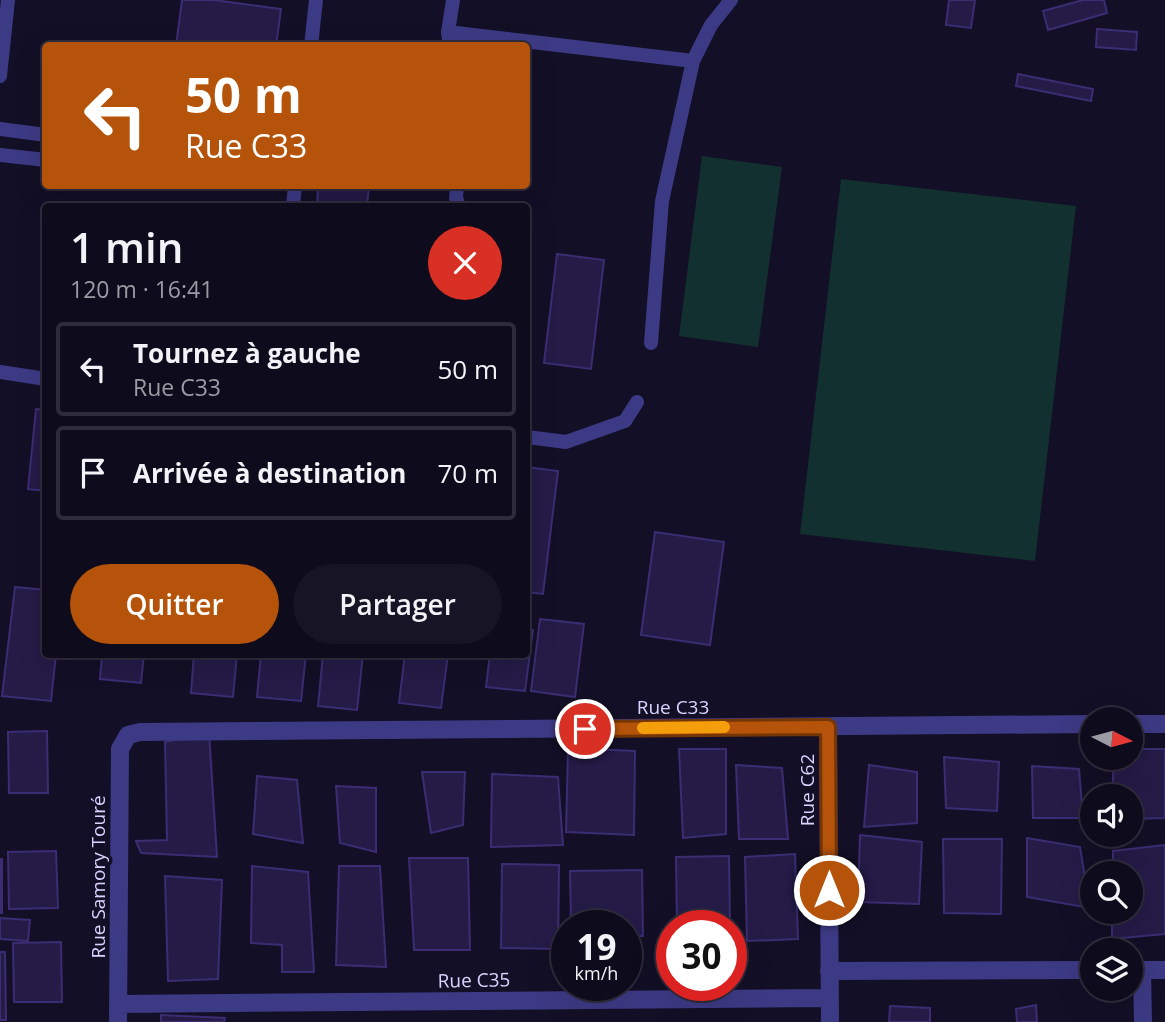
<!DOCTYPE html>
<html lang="fr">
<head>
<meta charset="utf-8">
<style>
	:root { --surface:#0e0b1c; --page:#171425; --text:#f1f3f6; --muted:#9b9ba3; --line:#2e2b3b; --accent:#b45309 }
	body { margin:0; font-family:"Open Sans",sans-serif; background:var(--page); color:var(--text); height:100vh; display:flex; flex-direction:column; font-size:26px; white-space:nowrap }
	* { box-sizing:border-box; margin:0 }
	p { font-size:23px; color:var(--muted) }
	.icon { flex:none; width:38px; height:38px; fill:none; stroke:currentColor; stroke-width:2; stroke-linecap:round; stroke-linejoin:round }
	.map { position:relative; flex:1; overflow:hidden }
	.side { position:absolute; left:42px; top:203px; width:488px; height:455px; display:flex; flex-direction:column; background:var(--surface); border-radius:7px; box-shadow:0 7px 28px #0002,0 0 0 2px var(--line) }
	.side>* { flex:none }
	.hud { position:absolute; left:42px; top:42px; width:488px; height:147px; border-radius:7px; box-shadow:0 7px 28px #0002,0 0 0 2px var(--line); background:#b45309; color:#fff; overflow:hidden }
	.needle { width:46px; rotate:96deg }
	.controls { position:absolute; left:1080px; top:707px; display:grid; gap:14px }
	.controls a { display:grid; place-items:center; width:63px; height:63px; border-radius:50%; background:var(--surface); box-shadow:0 7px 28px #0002,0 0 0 2px var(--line); font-size:35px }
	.speed { position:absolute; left:551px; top:910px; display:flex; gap:14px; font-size:35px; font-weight:700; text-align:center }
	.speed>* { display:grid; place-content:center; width:91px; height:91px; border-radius:50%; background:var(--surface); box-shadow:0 7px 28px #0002,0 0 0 2px var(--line); line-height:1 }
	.speed small { font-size:18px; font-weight:400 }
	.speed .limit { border:10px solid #d22; background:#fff; color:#111 }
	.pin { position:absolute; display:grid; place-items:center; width:60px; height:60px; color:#fff; margin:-30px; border:4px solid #fff; border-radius:50%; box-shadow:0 2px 7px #0007 }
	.me { position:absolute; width:77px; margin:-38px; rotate:0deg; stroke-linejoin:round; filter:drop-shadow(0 0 5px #0008) }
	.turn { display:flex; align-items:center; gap:24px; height:147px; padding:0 28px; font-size:32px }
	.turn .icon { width:91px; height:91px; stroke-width:2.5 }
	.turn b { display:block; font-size:49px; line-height:60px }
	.round { display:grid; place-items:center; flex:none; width:74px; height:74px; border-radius:37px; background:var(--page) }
	.overview { display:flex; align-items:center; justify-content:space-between; height:119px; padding:0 28px }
	h1 { font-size:42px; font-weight:600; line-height:52px }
	.action { display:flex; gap:14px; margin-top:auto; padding:14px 28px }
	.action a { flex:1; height:80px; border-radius:42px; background:var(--accent); color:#fff; font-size:28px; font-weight:600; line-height:80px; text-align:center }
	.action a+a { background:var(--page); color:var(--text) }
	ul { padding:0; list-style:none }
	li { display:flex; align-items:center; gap:21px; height:94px; margin:0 14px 10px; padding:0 14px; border:4px solid var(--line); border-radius:7px }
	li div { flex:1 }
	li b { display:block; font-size:26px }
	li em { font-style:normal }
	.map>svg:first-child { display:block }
	.grass { fill:#12302f }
	.building { fill:#241b47; stroke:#3b2d73; stroke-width:2 }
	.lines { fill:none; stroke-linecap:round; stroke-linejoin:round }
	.service { stroke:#3d3a85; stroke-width:14 }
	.minor { stroke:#3d3a85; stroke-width:18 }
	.route-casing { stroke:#753606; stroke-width:18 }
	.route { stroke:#b45309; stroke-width:12 }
	.slow { stroke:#f59e0b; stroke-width:12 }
	.labels { text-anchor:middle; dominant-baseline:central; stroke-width:7; stroke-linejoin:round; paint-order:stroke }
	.street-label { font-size:19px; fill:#d9d4ff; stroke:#130f26 }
</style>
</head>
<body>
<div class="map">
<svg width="1165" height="1022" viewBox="0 0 1165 1022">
	<rect width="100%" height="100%" fill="#130f26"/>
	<path class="grass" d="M702,156l80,11 -24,180 -79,-11z
		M841,179l235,27 -41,355 -235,-27z"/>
	<path class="building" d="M182,0h32l67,9 -5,37h-100z
		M949,0h26l-4,28 -25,-3z
		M1083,0h21l3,13 -59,17 -5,-19z
		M1097,29l40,3 -1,18 -40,-3z
		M1018,74l75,15 -2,12 -75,-15z
		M318,186h51l-2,20h-50z
		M557,254l47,6 -13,109 -47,-6z
		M36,409l10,1v81l-18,-2z
		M527,467l31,4 -15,123 -16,-2z
		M655,532l69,10 -14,103 -69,-10z
		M15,587l31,3v64h10l-5,47 -49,-5z
		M540,619l44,5 -9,73 -44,-6z
		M527,629l6,1 -8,61 -39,-4 4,-33h37z
		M102,654h42l-3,29 -41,-4z
		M194,654h43l-4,43 -42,-4z
		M261,654h45l-5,47 -44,-4z
		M323,654h40l-6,56 -39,-4z
		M405,654h43l-7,54 -42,-5z
		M47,731l1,62h-39l-1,-61z
		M209,732l8,125 -76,-4 -5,-12 31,-1 -2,-98z
		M568,748l67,3 -1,84 -68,-3z
		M679,749h47v85l-43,4z
		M1130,749h35v69l-35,1v-23h-18l2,-38h16z
		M944,757l55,5 -2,49 -51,-3z
		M736,765l46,3 6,71h-49z
		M869,765l48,7v51l-53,4z
		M1032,766l47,3 4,49h-50z
		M422,772h43l-2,53 -32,8z
		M492,774l66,3 5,68 -72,2z
		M257,776l40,4 6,63 -50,-9z
		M336,786l40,2v64l-36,-9z
		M860,835l62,7 -3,62 -61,-2z
		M1027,838l53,9 10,61 -63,-11z
		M943,839h59l-1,75 -57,-1z
		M1165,845v89l-53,5v-27h18v-39h-17v-22z
		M56,851l2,57 -49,1 -1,-57z
		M795,854l3,85 -51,2 -2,-84z
		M729,856l1,70h-53l-1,-69z
		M409,858h59l2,92h-56z
		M0,859h2v54h-2z
		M502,864l57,1 -1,84 -57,-1z
		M252,866l56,6 6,100h-32v-27l-31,-2z
		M339,866h41l6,101 -50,-2z
		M642,870l1,66h-17v-10h-55l-1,-55z
		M165,876l57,4 -4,99 -50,2z
		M0,918l30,2 -2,21 -28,-2z
		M61,942l1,60h-48l-1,-59z
		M0,952h5l1,68h-6z
		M1036,1005l1,17h-20l-1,-13z
		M890,1006l40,2v14h-41z
		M161,1015l64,3 -1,4h-63z"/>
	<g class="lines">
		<path class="service" d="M448,32l245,29 18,-36 20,-25
			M311,46l5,-46
			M450,46l-2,-14 5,-32
			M0,76l8,-76
			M0,129l46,6
			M0,155l46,5
			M457,186l-1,12 3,8
			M293,206l2,-20
			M651,343l11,-142 31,-140
			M0,372l46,7
			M527,437l39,5 59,-21 12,-19"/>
		<path class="minor" d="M1130,724h35
			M828,727l2,295
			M1130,970h35
			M1142,970l1,52
			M829,971l263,-1
			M118,1004l712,-6
			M118,1022l2,-273 8,-14 12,-3 952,-8"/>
	</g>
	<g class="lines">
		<g class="route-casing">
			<path id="route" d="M585,729l243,-2 1,163"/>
		</g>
		<use href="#route" class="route"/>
		<path class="slow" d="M643,728l81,-1"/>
	</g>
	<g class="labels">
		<g class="street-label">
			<text x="673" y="707">Rue C33</text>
			<text transform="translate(807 790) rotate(-90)">Rue C62</text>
			<text transform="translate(98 877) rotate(-90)">Rue Samory Touré</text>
			<text transform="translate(474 980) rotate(-1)">Rue C35</text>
		</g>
	</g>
</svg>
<div class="controls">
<a><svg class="needle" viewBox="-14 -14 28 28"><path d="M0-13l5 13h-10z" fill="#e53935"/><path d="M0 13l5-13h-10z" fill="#9b9ba3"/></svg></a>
<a><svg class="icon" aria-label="sound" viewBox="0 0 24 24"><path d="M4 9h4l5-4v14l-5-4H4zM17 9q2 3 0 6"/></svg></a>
<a><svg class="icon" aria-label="search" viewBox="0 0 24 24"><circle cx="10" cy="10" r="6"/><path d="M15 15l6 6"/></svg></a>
<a><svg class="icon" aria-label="layers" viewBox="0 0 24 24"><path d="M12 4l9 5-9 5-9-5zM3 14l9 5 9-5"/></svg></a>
</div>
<div class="speed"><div>19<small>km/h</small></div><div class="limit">30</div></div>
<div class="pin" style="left:585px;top:729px;background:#d93025"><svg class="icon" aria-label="arrive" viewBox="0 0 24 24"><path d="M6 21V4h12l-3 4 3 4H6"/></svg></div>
<svg class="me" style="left:829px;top:890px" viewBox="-20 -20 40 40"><circle r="17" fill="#b45309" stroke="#fff" stroke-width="3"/><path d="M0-11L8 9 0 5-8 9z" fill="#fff"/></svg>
<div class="hud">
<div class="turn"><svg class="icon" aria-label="left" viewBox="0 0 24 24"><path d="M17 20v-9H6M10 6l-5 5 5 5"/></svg><div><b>50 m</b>Rue C33</div></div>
</div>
<section class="side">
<div class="overview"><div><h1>1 min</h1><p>120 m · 16:41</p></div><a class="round" style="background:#d93025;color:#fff"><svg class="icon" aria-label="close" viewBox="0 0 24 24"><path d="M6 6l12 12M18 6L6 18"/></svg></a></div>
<ul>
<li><svg class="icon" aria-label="left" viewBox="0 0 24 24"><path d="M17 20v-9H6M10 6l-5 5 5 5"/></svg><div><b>Tournez à gauche</b><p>Rue C33</p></div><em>50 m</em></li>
<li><svg class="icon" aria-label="arrive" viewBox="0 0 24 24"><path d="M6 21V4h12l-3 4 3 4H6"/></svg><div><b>Arrivée à destination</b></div><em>70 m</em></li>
</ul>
<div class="action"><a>Quitter</a><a>Partager</a></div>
</section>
</div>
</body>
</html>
